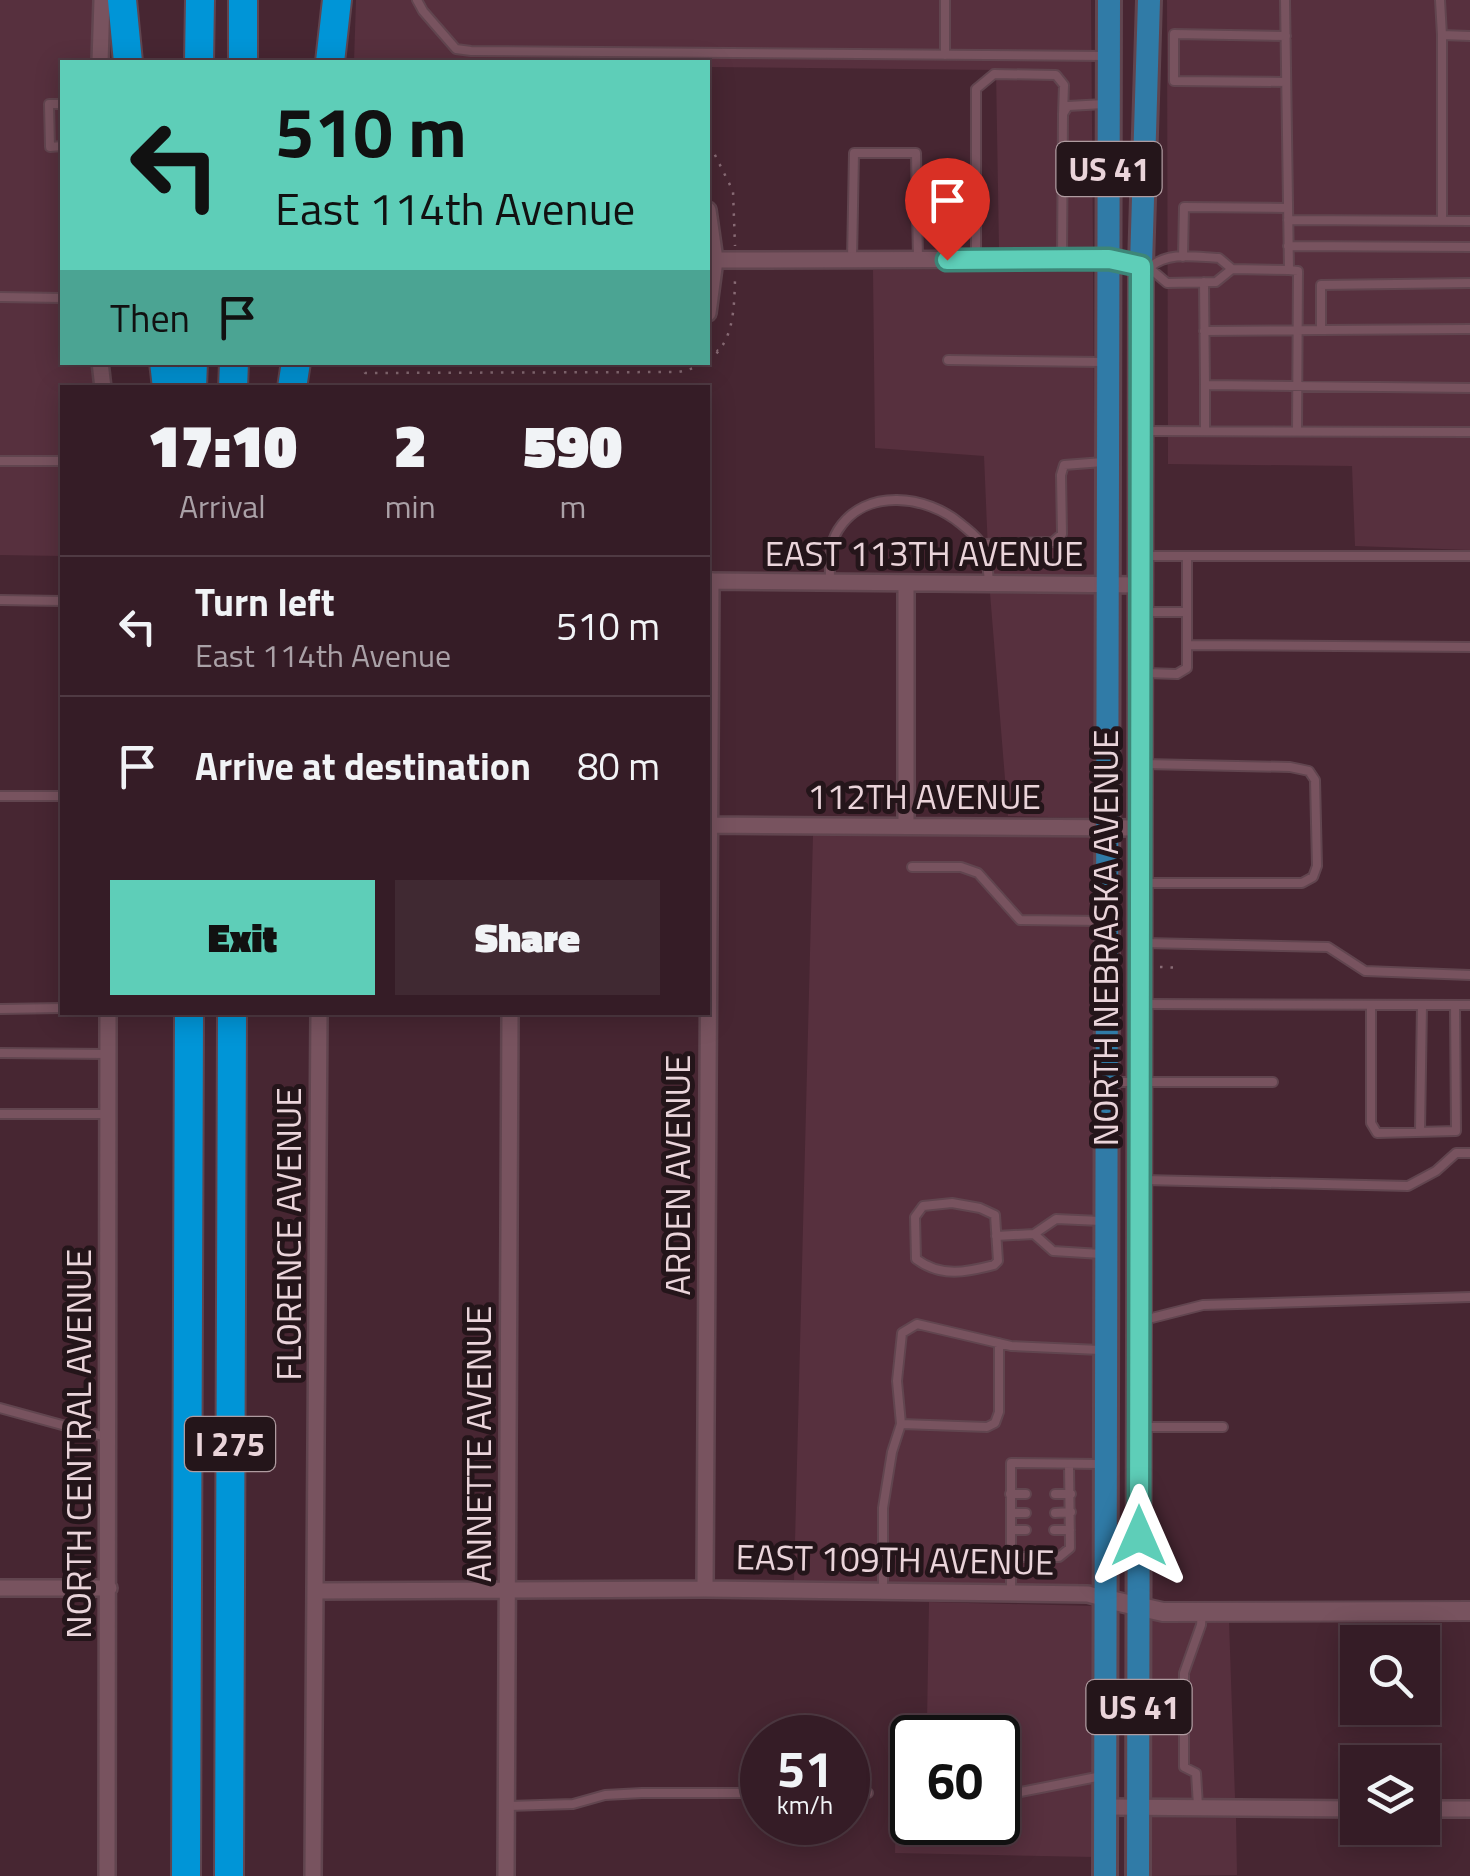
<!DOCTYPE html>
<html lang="en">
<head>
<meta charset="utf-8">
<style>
	:root { --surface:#351c26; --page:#402932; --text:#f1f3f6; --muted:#aaa1a7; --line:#4f3a43; --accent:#5eceb8 }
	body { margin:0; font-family:"Titillium Web",sans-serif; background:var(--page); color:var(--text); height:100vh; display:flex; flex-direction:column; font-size:38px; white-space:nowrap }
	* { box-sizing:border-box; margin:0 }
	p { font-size:32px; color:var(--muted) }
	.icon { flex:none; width:55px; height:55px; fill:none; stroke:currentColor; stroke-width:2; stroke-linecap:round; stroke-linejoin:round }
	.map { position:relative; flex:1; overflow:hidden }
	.details { position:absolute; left:60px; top:385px; width:650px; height:630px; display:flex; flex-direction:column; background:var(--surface); border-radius:0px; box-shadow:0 5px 25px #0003,0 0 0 2px var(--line) }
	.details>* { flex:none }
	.top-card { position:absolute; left:60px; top:60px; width:650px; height:305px; border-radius:0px; box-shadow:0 5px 25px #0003,0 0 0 2px var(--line); background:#5eceb8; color:#111; overflow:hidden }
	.tools { position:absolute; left:1340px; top:1625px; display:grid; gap:20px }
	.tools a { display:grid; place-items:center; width:100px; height:100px; border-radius:0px; background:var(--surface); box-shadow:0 5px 25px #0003,0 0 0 2px var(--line); font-size:50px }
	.speed { position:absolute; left:740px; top:1715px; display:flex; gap:20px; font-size:50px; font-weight:700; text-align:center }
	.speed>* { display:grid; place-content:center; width:130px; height:130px; border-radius:50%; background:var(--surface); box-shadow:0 5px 25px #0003,0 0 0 2px var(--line); line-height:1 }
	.speed small { font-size:25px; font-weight:400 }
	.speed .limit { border:5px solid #111; border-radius:15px; background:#fff; color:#111 }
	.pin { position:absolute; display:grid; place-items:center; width:85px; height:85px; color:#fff; margin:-102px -42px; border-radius:50% 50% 50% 0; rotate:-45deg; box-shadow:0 0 10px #0007 }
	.pin .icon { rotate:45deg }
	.me { position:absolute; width:110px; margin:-55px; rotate:0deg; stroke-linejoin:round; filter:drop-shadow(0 0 8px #0008) }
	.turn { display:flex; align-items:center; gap:35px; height:210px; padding:0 50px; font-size:45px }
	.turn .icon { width:130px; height:130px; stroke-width:2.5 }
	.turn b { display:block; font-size:70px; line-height:85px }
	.then { display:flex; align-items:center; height:95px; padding:0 50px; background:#0003; gap:20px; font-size:38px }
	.eta { display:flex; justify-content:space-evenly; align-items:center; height:170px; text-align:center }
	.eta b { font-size:60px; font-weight:800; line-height:70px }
	.action { display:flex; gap:20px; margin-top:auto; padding:20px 50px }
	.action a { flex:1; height:115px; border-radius:0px; background:var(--accent); color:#111; font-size:40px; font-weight:800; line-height:115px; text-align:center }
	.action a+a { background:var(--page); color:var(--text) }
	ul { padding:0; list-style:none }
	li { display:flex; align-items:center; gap:30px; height:140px; padding:0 50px; border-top:2px solid var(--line) }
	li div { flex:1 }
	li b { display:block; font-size:38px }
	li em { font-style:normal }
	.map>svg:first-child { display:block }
	.built { fill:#57303e; fill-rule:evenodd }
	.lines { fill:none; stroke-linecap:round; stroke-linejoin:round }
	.service-casing { stroke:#61454f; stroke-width:12 }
	.minor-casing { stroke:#61454f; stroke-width:20 }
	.tertiary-casing { stroke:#61454f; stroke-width:22 }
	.primary-casing { stroke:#61454f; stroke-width:28 }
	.motorway-casing { stroke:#61454f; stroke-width:32 }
	.path { stroke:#896c76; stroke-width:2.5; stroke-dasharray:2.5 8; stroke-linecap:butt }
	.service { stroke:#78535f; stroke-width:8 }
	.minor { stroke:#78535f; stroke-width:15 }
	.tertiary { stroke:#78535f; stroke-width:18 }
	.primary { stroke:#307ba7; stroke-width:22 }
	.motorway { stroke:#0095d7; stroke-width:28 }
	.route-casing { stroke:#3d8678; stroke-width:25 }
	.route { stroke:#5eceb8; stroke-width:18 }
	.labels { text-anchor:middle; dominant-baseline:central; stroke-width:10; stroke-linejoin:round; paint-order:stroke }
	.shield { fill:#24151a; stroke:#af9ba0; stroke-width:2.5 }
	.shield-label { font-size:32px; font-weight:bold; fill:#ead4da }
	.street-label { font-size:35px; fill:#ead4da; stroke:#24151a }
</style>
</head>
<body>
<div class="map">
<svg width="1470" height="1876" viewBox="0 0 1470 1876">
	<rect width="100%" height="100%" fill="#472632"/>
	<path class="built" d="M0,0h93l-2,62h-29v300l30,1 2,24 -32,1v168l-62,-1z
		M356,0h735l2,249 -94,1 -3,-180 -288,-3v-5h-354z
		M1167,0h303v550l-115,-4 -3,-80 -184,-2z
		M1093,269l2,306 -106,-1 -5,-118 -109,-8 -2,-178z
		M990,593l105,1v224l-87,-2z
		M813,835l282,2 -1,748 -300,-4z
		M929,1602l165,4v251l-199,-4 3,-122 29,-8zM912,1738h86v84h-86z
		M1151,1620l78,1 6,177h-84z
		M1151,1817l85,1 1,57 -86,1z"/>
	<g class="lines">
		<g class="service-casing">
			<path id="service" d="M417,0l6,11 33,38 15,2 634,5
				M945,0v55
				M1440,0l2,35 28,1
				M1442,35v185
				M1286,36l-112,-2v47l112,1
				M62,104h-13l1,43 12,-1
				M1288,220l182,1
				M1288,246l182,1
				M1183,257l1,-50 104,1
				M976,259v-170l18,-15 62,1 8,10 -1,29
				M1062,259l1,-145 5,-8 36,-2
				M852,260l2,-107h62l2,106
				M1147,266l20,17 49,-1 16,-13
				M1150,267c19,-16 46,-10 69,-9l13,11 57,1 -4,-270
				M1289,270l9,1 -1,160
				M1204,282l1,103
				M1470,283l-149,2v45l149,-1
				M0,297l62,1
				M1204,331l117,-1
				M948,360l155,2
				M1145,431l325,1
				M1205,431v-46l265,3
				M0,461h62
				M982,544l71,-2 9,-8 -1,-59 3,-10 39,-3
				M1145,556h325
				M1187,556v56
				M830,582c0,-18 -2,-36 8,-52 27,-43 89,-35 123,-6 7,6 17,13 21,21 6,12 6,26 7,39
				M0,600l62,1
				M1145,612h42v56l-10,6 -31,-1
				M1187,645l283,2
				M0,796h62
				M912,867h49l17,6 42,47 82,1
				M1143,883h159l11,-6 4,-11 -2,-86 -6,-9 -19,-4 -146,-3
				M1144,943l184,4 37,24 105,4
				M1144,1004l326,1
				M1371,1005v118l6,10 79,-2 -1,-126
				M0,1009l62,-1
				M0,1053l108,1
				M1111,1082h162
				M0,1114h108
				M1420,1131l2,-126
				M1144,1180l264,6 28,-15 20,-18h14
				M952,1203l28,5 15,7 3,46 -4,4c-27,7 -53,13 -78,-6l-1,-42 8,-11z
				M996,1236l38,-2
				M1101,1254l-48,-3 -19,-17 22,-15 45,2
				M1144,1320l59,-15 267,-8
				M0,1408l106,29
				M901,1424l86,3 8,-4 4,-11v-69
				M1143,1427h80
				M1010,1494h16
				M1055,1494h16
				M1011,1513h15
				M1055,1513l16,-1
				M1011,1530h15
				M1054,1530h16
				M948,1557h111l11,-9 -1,-84
				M883,1591v-83l9,-56 9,-28 -4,-43 5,-48 15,-9 94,22 89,4
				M1011,1593v-130l90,1
				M1143,1721h41
				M998,1792l17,1 87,-17
				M848,1793h20
				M505,1806l68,-2 32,-9 37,-2h120
				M1198,1806l-2,-33 -12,-6v-94l17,-48 1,-13
				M945,1822l4,7 52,5 11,-7 3,-34"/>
		</g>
		<g class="minor-casing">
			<path id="minor" d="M100,62l2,-62
				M708,210l7,50 -7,53
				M715,260l394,-1 32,6
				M100,362l3,26
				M708,581l432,4
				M906,583v242
				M708,825l431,3
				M0,1588h109
				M705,1589l6,-1008
				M317,1591l388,-2 383,5 18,5
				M1105,1807l253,2
				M1422,1809h48
				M107,1876l1,-864
				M313,1876l6,-864
				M506,1876l4,-864"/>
		</g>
		<g class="tertiary-casing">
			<path id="tertiary" d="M1106,1599l57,13 307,-1"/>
		</g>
		<g class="primary-casing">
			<path id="primary" d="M1105,1876l4,-1876
				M1138,1876l3,-1611 8,-265"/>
		</g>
		<g class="motorway-casing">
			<path id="motorway" d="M122,0l6,62
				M199,62l1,-62
				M243,62v-62
				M330,62l7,-62
				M164,362l3,26
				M192,388l1,-26
				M233,388l1,-26
				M292,388l4,-26
				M186,1876l3,-864
				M229,1876l3,-864"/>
		</g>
		<path class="path" d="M708,148l4,1 21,42 2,55
			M708,344l10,7
			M364,362l1,11 313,-1c53,-10 56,-47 57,-93
			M1160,967l21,1"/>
		<use href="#service" class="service"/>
		<use href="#minor" class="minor"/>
		<use href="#tertiary" class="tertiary"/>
		<use href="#primary" class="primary"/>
		<use href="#motorway" class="motorway"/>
	</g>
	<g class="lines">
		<g class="route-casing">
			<path id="route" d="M947,260l162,-1 32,7 -2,1270"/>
		</g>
		<use href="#route" class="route"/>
	</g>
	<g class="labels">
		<g class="shield">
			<rect x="1056.5" y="142" width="105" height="54" rx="8"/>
			<rect x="185" y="1417" width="90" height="54" rx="8"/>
			<rect x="1086.5" y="1680" width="105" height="54" rx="8"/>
		</g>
		<g class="shield-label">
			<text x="1109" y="169">US 41</text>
			<text x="230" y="1444">I 275</text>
			<text x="1139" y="1707">US 41</text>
		</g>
		<g class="street-label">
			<text x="924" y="553">EAST 113TH AVENUE</text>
			<text x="924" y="796">112TH AVENUE</text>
			<text transform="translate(1105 938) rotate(-90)">NORTH NEBRASKA AVENUE</text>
			<text transform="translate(677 1175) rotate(-90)">ARDEN AVENUE</text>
			<text transform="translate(288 1234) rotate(-90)">FLORENCE AVENUE</text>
			<text transform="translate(78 1444) rotate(-90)">NORTH CENTRAL AVENUE</text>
			<text transform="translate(478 1444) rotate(-90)">ANNETTE AVENUE</text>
			<text transform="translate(895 1559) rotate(1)">EAST 109TH AVENUE</text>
		</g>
	</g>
</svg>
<div class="tools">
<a><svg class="icon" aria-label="search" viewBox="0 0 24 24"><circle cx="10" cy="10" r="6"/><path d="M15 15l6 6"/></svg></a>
<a><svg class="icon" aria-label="layers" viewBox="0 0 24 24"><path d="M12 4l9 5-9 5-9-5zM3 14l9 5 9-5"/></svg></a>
</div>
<div class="speed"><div>51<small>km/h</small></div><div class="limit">60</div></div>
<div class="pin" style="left:947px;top:260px;background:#d93025"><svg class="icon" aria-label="arrive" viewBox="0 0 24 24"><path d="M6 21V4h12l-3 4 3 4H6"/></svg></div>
<svg class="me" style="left:1139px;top:1536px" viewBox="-20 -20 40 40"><path d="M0-17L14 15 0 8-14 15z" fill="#5eceb8" stroke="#fff" stroke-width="4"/></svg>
<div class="top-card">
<div class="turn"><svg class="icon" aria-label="left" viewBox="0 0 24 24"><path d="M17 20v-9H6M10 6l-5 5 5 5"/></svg><div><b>510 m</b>East 114th Avenue</div></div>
<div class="then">Then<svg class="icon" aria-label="arrive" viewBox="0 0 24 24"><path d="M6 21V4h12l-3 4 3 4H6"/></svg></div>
</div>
<section class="details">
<div class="eta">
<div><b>17:10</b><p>Arrival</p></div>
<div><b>2</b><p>min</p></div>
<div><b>590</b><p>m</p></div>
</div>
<ul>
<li><svg class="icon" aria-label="left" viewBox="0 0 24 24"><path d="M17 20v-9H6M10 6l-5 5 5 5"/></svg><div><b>Turn left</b><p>East 114th Avenue</p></div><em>510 m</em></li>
<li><svg class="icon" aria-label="arrive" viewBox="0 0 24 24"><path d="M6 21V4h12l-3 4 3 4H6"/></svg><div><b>Arrive at destination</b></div><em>80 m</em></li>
</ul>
<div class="action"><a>Exit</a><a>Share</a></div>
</section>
</div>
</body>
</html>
